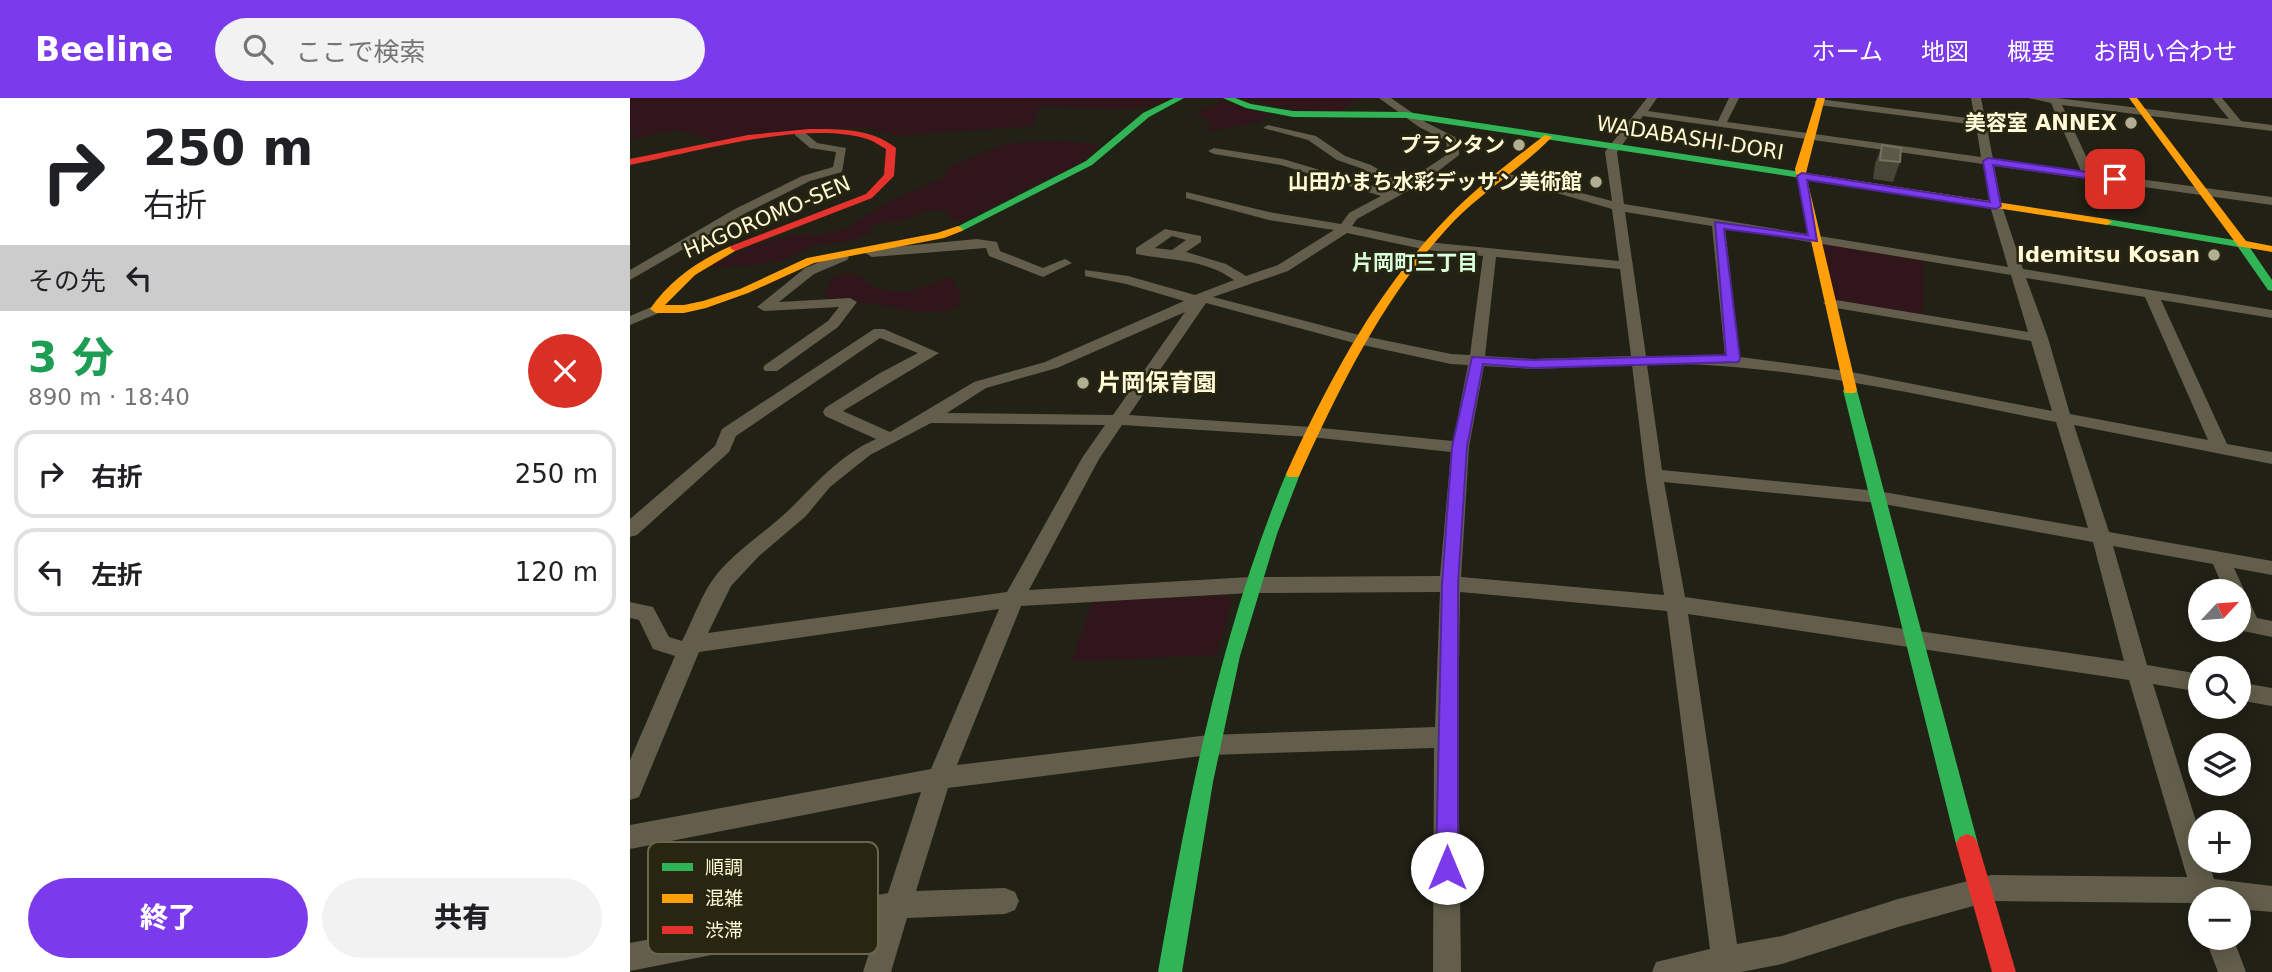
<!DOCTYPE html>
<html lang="ja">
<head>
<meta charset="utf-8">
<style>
	:root { --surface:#fff; --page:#f2f2f2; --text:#202124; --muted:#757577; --line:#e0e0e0; --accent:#7c3aed }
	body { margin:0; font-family:"DejaVu Sans","Noto Sans JP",sans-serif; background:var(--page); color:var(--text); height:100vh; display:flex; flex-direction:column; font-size:26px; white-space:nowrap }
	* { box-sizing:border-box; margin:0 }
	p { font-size:23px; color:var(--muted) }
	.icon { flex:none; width:38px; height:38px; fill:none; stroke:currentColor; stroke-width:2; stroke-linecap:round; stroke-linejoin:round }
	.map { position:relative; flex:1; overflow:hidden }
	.drawer { display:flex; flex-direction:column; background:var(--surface); width:630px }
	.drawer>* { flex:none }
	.top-card { background:#fff; color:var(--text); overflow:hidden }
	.needle { width:46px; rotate:64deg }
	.buttons { position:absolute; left:1558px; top:481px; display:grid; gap:14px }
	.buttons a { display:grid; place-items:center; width:63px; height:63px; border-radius:50%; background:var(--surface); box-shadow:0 4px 18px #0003; font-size:35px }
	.pin { position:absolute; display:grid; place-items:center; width:60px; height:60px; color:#fff; margin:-30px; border-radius:14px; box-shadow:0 4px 10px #0006 }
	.me { position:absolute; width:77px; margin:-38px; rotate:0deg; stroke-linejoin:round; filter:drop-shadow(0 0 5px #0008) }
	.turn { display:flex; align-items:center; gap:24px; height:147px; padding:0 28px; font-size:32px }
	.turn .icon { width:91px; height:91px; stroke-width:2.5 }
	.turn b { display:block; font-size:49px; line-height:60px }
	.then { display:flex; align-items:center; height:66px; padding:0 28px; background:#0003; gap:14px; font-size:26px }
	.round { display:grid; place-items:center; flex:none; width:74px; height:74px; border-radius:37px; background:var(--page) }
	.summary { display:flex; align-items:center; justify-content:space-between; height:119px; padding:0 28px }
	h1 { font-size:42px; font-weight:800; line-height:52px; color:#1e9e55 }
	.action { display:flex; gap:14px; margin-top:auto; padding:14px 28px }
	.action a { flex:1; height:80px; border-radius:42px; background:var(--accent); color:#fff; font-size:28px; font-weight:800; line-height:80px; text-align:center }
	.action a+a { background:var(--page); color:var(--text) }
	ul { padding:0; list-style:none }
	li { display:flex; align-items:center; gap:21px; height:88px; margin:0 14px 10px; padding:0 14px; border:4px solid var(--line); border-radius:21px }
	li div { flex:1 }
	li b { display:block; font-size:26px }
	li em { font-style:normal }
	header { display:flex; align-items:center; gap:42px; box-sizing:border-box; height:98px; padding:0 35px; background:var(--accent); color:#fff }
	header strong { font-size:33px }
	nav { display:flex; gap:38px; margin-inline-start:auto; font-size:24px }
	.search { width:490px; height:63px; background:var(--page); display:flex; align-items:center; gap:18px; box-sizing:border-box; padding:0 24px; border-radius:38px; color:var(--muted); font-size:26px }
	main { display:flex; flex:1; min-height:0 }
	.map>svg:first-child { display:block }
	.green { fill:#30151b }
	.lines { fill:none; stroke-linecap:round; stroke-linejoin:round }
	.street { fill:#635e4b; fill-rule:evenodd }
	.fast { fill:#30b455; fill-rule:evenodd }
	.slow { fill:#ff9f0a; fill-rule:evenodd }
	.jam { fill:#e5322d; fill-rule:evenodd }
	.wall { fill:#474737 }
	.building { fill:#5b5a48; stroke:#74735f; stroke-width:2 }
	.route { fill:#7c3aed; stroke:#51269a; stroke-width:2 }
	.poi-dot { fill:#b2ae93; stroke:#282610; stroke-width:2.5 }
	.labels { text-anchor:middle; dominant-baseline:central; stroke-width:5; stroke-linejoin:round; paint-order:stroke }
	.far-poi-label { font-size:21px; font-weight:bold; fill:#fffad7; stroke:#282610; text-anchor:end }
	.far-street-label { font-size:21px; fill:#fffad7; stroke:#282610 }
	.far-neighbourhood-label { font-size:21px; font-weight:bold; fill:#d9ffde; stroke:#282610 }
	.poi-label { font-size:24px; font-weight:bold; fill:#fffad7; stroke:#282610; text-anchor:start }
	.key { fill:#282610; stroke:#68664c; stroke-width:2 }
	.key-label { font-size:19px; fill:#fffad7 }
</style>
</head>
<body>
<header>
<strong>Beeline</strong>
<div class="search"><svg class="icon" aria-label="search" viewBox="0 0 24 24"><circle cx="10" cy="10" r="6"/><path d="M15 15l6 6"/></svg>ここで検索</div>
<nav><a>ホーム</a><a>地図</a><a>概要</a><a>お問い合わせ</a></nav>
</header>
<main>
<section class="drawer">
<div class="top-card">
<div class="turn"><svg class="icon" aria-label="right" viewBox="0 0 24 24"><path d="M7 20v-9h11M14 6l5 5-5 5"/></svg><div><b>250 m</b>右折</div></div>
<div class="then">その先<svg class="icon" aria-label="left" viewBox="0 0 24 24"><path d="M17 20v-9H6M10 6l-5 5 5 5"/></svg></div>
</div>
<div class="summary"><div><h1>3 分</h1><p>890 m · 18:40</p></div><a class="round" style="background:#d93025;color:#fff"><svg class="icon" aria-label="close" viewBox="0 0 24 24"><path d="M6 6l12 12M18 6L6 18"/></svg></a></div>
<ul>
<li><svg class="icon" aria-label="right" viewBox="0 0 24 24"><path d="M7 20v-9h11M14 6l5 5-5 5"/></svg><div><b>右折</b></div><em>250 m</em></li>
<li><svg class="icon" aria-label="left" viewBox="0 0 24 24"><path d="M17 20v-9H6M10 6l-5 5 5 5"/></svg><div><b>左折</b></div><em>120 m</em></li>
</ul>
<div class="action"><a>終了</a><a>共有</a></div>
</section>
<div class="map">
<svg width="1642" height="874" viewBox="0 0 1642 874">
	<rect width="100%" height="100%" fill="#222116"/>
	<path class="green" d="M0,0h542c-36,20 -93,6 -133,9l-5,19 -138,10 -31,-8h-43l-106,13 -39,-11 -47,10 3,-9 -3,-4z
		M609,0h120l-18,13 -34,2z
		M594,2l17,8 28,6 1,2 -10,6 -54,10 5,-9 -16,-10z
		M433,43l37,4 -16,16 -123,61 -10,-1 -1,-7 -12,-4 -12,1 -28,11h-15l-9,4 -5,8 -19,7 -40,6 -27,14 -25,4 -50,2 46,-22 42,-11 24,1 25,-6 43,-27 54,-24 8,-12 52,-21 21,-3z
		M1184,141l110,18 -1,61 -93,-15z
		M215,175c23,2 16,10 33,15 25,9 46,-1 69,-10l9,3 -2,6 8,3 -5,18c-29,10 -54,1 -83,-4 -14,-2 -29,-2 -44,-4l-5,-7 5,-14z
		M595,497l8,4 -16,56 -146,7 21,-61z"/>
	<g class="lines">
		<path class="street" d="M749,0h12l36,25 28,14 4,9v9l-35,27 -67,37 -5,7 75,16 192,19 -7,-52 -117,-34 6,-3 111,29 -7,-49 42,-54h10l-9,13 70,10 11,-23h10l-12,24 254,35 -5,-32 -157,-20 -5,-3 5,-3 156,20 -4,-21h10l12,61 88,12 -30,-68 -23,-5h29l172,21 -17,-21h10l19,23 31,4v6l-210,-26 32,68 178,24v8l-278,-39 8,40 21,63 249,41v8l-111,-18 66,144 45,8v12l-198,-39 35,107 163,29v14l-38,-7 23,50 15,3v16l-29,-6 -5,-9v-30h-13l-12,-28 -100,-18 34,119 53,9v18l-47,-8 47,150v27h8l6,18 58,7v26l-34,-3v-9h-38v10l-5,-6 -5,-1 -199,-2 -93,26 -116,37 -41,8h-89l4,-10 54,-13 -43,-338 -207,-19 -2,145 3,235h-28l1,-224 -225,7 -261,33 -32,103 89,-3 10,4 4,9 -4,9 -10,4 -98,4 -16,54h-28l16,-50 -249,49v-28l258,-50 33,-101 -291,57v-24l301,-56 68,-160 -300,43 -60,145 -9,3v-40l45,-104 -22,-7 -14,-29 -9,-2v-16l23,5 16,30 13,4c11,-21 20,-49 35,-67 22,-26 52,-44 76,-68 26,-26 49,-52 83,-67l-51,-23 -2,-4 2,-4 55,-35 38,-20 -38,-15 -144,98 -7,16 -92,83 -7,2v-18l85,-73 7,-17 152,-100h10l55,24 -96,58 47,21 84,-50 71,-20 139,-61 -58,-17 -41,-8v-6l43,6 67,19 39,-15c-31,-22 -63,-19 -98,-26v-6l29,-19 36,7v6l-15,10 40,12 20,12 32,-11 56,-35 -65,-10 -83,-22v-6l83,20 72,12 8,-11 32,-17 -100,-31 -67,-11 -6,-3 6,-3 69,11 107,32 4,-2 -31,-20 -26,-9 -29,-20 -45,-12 5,-3 48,11 29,20 26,9 32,19 45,-30 -2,-13 -27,-14zM1013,18l340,48 7,42 18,61 -384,-63 -7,-52zM995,114l87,14 13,130h-79zM1095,130l286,47 17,57 -198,-33 -7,4 7,4 201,34 21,70 -206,-40 -106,-14zM717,135l80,17 56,6 -13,99 -19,-1 -92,-19 -146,-38 75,-26zM542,138l14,4 -14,10 -17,-2zM866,159l124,12 11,87 -98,3 -48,-3zM1396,180l119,19 63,143 -138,-26 -22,-76zM576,205l152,41 93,20 17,1 -15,76 -142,-14 -182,-12zM555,214l-72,103 -166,-2 39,-25 71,-20zM1057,266c125,5 246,34 369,58l32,106 -210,-37 -216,-21 -15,-105zM1002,267l14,116 18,114 -203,-18 8,-130 15,-81 49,3zM301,325l174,2 -23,33 -75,134 -299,41 23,-47 28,-30 47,-40 24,-29 40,-32zM492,327l189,12 140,15 -11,124 -190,1 -221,13 70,-131zM1034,384l214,21 215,39 31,119 -439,-64zM810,494l-5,135 -226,8 -252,30 64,-159 229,-13zM1058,516l441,66 58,197 -196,-2 -93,24 -116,37 -45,8z
			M165,33h8l14,12 29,5 -4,24 -32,9 -66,33 -114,66v-10l105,-61 67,-33 31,-9 3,-15 -26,-4 -15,-13z
			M347,141l20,3 3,9 43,17 22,-9 7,4 -29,14 -54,-21 -3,-8 -114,9 -7,-4 7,-4z
			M212,155l7,4 -2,3 -33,14 -35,28 71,-4 7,4 -19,25 -61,44h-12l-2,-3 2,-3 63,-44 11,-14 -75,4 -7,-4 48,-39z
			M26,207l7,4 -2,3 -31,13v-9z
			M1608,584l34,6v18l-34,-6z
			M1575,840h28l13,34h-28z"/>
		<path class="fast" d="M544,0h10l-35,19 -57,48 -130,66 -9,-2 133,-68 57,-48z
			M593,0h12l16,6 42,7 114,1 394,60 5,3 -5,3 -394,-60 -114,-1 -47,-9z
			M1477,121l139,23 26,38v11l-4,-1 -30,-43 -135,-23v-4z
			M1220,288l7,4 121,454 -4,7 -7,3 -7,-3 -4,-7 -113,-454z
			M663,371l7,5 -23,60 -37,122 -27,126 -31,190h-24c31,-174 60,-333 128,-498z"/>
		<path class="slow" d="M1187,0h8l-19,75 301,46 5,3 -5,3 -300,-46 50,211 -2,3h-10l-50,-224z
			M1499,0h8l109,143 26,5v6l-34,-6z
			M915,37l7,2c-29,30 -67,53 -97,83 -69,72 -114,164 -155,254l-2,3h-10l-2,-3c42,-92 90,-183 161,-256 30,-31 64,-57 98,-83z
			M328,128l5,3 -1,2 -18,7 -130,25 -66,30 -42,15 -22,5h-28l-6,-4c21,-30 48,-48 81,-63l9,2 -45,27 -30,30h19l19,-4 37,-12 67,-31 130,-25z"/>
		<path class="jam" d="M179,31c30,0 62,-1 87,19l-2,28 -22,22 -137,53 -5,-3 1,-2 135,-52 18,-19 2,-26c-6,-3 -12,-8 -19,-10 -61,-19 -173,13 -237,26v-6l118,-24z
			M1337,736l7,3 4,7 38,128h-24l-36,-128 4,-7z"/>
	</g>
	<path class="wall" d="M1252,47l18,17 -7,20 -20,-3 2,-15z"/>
	<path class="building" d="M1252,47l19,3 -1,14 -20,-2z"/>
	<path class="route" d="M1358,60l127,18 5,3 -5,3 -122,-17 8,41 -5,3 -189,-29 10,61 -93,-12 16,130 -2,3 -205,6 -50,-4 -16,83 -9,137v284l-4,7 -7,3 -8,-3 -3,-7 6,-284 10,-137 20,-90 61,3 193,-5 -11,-133 93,13 -11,-59 5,-3 188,29 -7,-41z"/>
	<g class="poi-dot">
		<circle cx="1501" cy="25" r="7"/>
		<circle cx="889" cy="47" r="7"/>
		<circle cx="966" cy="84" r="7"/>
		<circle cx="1584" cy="157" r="7"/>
		<circle cx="453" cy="285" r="7"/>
	</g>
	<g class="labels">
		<g class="far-poi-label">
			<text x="1487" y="25">美容室 ANNEX</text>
			<text x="875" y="47">プランタン</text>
			<text x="952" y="84">山田かまち水彩デッサン美術館</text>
			<text x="1570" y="157">Idemitsu Kosan</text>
		</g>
		<g class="far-street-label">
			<text transform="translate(1060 40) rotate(9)">WADABASHI-DORI</text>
			<text transform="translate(137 119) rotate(-23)">HAGOROMO-SEN</text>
		</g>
		<g class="far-neighbourhood-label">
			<text x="785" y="165">片岡町三丁目</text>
		</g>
		<g class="poi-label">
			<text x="467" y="285">片岡保育園</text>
		</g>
	</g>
	<rect x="18" y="744" width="230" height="112" rx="10" class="key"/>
	<rect x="32" y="765" width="31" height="8" fill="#30b455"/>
	<rect x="32" y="796" width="31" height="9" fill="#ff9f0a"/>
	<rect x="32" y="828" width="31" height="8" fill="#e5322d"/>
	<g class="key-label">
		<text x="75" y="776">順調</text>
		<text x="75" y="807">混雑</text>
		<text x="75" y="839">渋滞</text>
	</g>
</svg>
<div class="buttons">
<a><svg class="needle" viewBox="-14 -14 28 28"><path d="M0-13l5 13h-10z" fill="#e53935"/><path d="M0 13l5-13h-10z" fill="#757577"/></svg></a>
<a><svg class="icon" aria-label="search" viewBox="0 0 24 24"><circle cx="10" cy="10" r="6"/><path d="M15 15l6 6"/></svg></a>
<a><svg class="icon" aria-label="layers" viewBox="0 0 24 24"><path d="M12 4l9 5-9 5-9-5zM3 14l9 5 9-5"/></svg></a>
<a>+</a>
<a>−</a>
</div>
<div class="pin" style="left:1485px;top:81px;background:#d93025"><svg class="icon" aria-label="arrive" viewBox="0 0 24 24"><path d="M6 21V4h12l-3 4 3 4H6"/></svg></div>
<svg class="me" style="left:817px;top:770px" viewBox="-20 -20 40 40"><circle r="19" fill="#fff"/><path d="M0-13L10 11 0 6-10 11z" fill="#7c3aed"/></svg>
</div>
</main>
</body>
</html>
